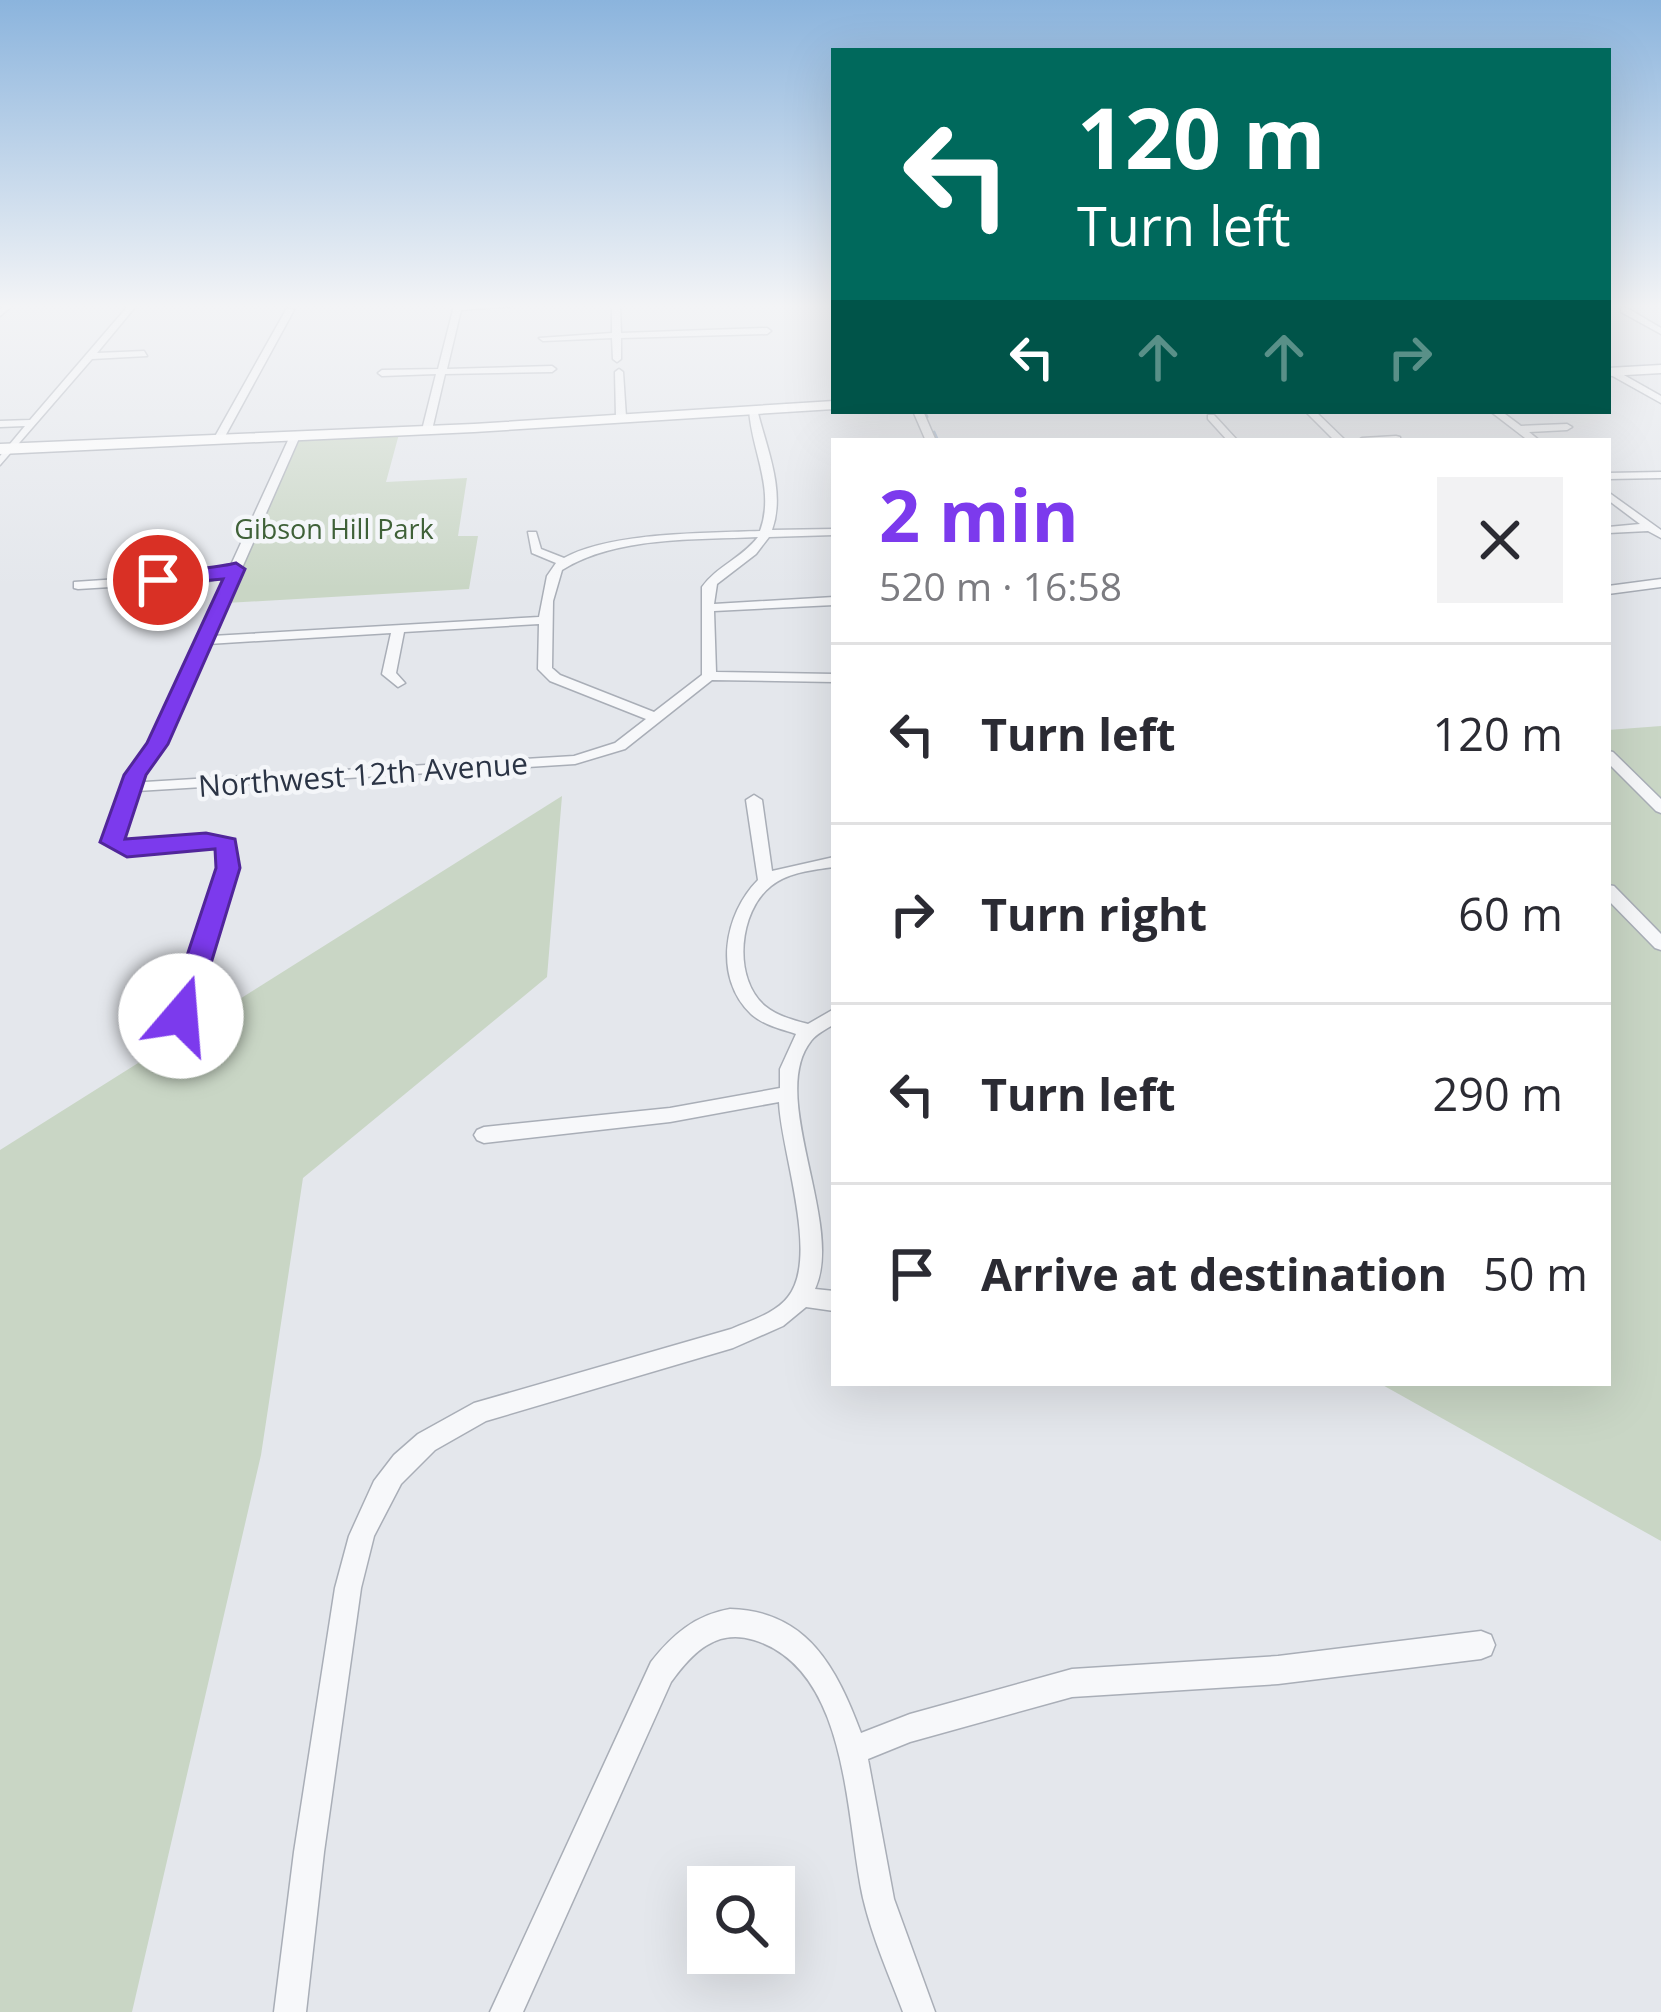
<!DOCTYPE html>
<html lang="en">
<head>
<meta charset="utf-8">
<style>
	:root { --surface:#fff; --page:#f2f2f3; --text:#2b2b33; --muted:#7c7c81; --line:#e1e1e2; --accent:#7c3aed }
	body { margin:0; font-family:"Open Sans",sans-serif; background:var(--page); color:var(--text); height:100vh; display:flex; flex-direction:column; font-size:45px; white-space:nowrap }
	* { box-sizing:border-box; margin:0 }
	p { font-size:39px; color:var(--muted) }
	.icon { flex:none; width:66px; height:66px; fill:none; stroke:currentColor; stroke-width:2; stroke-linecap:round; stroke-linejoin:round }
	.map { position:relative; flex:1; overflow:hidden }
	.side { position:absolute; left:831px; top:438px; width:780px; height:948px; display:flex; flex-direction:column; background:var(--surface); border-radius:0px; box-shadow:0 12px 48px #0002 }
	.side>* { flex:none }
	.hud { position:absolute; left:831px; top:48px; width:780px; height:366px; border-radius:0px; box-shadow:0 12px 48px #0002; background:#00695c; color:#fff; overflow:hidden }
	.fabs { position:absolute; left:687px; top:1866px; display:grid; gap:24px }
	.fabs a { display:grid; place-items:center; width:108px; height:108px; border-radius:0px; background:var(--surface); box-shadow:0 12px 48px #0002; font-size:60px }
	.pin { position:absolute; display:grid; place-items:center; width:102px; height:102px; color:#fff; margin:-51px; border:6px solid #fff; border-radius:50%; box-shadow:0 3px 12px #0007 }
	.me { position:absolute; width:132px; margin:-66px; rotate:18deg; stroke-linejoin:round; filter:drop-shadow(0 0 9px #0008) }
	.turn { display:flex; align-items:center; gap:42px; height:252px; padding:0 48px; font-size:54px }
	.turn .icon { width:156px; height:156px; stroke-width:2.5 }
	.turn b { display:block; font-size:84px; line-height:102px }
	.lanes { display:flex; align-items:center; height:114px; padding:0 48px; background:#0003; justify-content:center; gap:60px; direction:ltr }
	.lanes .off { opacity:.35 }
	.round { display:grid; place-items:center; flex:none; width:126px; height:126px; border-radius:0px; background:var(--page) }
	.head { display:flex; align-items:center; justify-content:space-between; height:204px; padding:0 48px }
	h1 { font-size:72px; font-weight:700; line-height:90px; color:var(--accent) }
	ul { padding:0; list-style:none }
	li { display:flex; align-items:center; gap:36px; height:180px; padding:0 48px; border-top:3px solid var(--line) }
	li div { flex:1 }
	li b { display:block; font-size:45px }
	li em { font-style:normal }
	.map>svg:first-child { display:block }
	.green { fill:#c9d6c5 }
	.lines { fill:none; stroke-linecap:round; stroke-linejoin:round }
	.stream { stroke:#9fb4cc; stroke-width:3 }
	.minor-casing { stroke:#a9aeb7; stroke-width:3 }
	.secondary-casing { stroke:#a9aeb7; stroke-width:3 }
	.minor { fill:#f7f8fa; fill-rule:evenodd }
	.secondary { fill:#fff; fill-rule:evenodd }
	.route { fill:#7c3aed; stroke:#51269a; stroke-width:3 }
	.labels { text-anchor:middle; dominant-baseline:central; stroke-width:9; stroke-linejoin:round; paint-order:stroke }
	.far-park-label { font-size:27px; fill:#3f6138; stroke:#f4f6f9 }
	.street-label { font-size:30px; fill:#2b3445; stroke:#f4f6f9 }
</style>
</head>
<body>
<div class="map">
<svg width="1661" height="2012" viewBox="0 0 1661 2012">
	<rect width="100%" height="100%" fill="#e4e7ec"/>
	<path class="green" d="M399,434l-13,48 81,-4 -9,58h20l-9,53 -243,14 74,-164z
		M1661,726v815l-282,-158h229v-653z
		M562,796l-15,181 -244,201 -42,277 -129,557h-132v-862z"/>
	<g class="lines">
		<path class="stream" d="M924,411l3,6
			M934,432l4,9"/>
		<g class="minor-casing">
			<path id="minor" d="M4,306h8l-12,10v-7z
				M128,306h8l-39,47 47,-2 3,5 -55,3 -92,106v-9l25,-30 -25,1v-6l30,-1z
				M454,306h59l-52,4 -14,59 105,-3 4,3 -4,3 -107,2 -13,56 -5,3 -5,-3 14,-56 -54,2 -4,-3 4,-3 56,-1z
				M612,306h8l1,27 146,-5 4,3 -4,3 -146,4v21l-4,3 -4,-3 -1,-21 -69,3 -4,-3 73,-5z
				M287,308l7,2 -71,130 -9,2 -1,-2z
				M1621,308h6l34,20v6l-40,-22z
				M619,369l4,3 3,45 -5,3 -5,-3 -1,-45z
				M1609,370h6l46,26v7l-52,-29z
				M749,407l8,2c9,38 29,82 15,121l62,-1v6l-65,2 -13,17 -39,30 -3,20 120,-7v8l-120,6 2,61 118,2v8l-122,-2 -87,69 -50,15 -438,27 -16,49c36,11 74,-6 112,1l3,27 -46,147 -9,6 -6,-2 -3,-4 48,-147 -1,-20c-37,-1 -82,17 -115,-6l24,-67 22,-31 77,-168 -18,5 -131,8 -4,-1v-6l134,-9 22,-6 60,-131 5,-3 5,3 -88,200 327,-19 8,-41 9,-13 -24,-10 -4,-21h8l5,17 23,9c47,-26 143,-25 196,-27 16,-43 -10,-83 -11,-124zM758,537c-16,21 -41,29 -56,50v88l-48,37 -94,-37 -8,-7 1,-67 9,-31c54,-34 133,-30 196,-33zM539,624l-1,45 12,12 96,38 -31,24 -41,13 -429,26 -3,-7 22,-31 44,-100 183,-11 -9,41 16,13 7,-4 -9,-10 8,-41z
				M913,411h10l13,30h-10z
				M1305,411h10l31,30h-11z
				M1490,411h11l20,15 46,-2 5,3 -5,3 -38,2 11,9h-11z
				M1208,415h6l24,26h-10l-20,-22z
				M1396,436l4,1v4h-43l5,-3z
				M1661,472v6l-53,1v-6z
				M1608,492l53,38v8l-13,-7 -40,2v-6l32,-3 -32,-24z
				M1661,579v8l-53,7v-8z
				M1608,751l5,1 48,47v14l-5,-2 -48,-48z
				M754,795l8,5 10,71 62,-14v10c-22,3 -45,5 -63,19 -32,25 -39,92 -6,120 12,10 28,14 43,18l26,-15v15c-7,5 -18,10 -23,17 -44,55 34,183 4,248l19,2v20l-28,-4 -23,19 -50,22 -247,73 -51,29 -34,34 -27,52 -13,52 -37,264 -18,160h-32l20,-160 41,-264 14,-52 25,-55 20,-26 24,-21 56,-31 257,-74c18,-8 44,-15 57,-32 32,-40 -7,-145 -9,-195l-109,20 -186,21 -7,-3 -3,-5 3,-5 7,-3 186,-19 110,-20v-19l16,-35c-15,-5 -33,-9 -45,-20 -38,-36 -27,-100 7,-134l-12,-80z
				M1608,885l6,1 47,48v16l-6,-2 -47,-48z
				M730,1609c78,2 107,60 131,124l49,-19 162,-45 206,-13 203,-25 10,4 4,10 -4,10 -10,4 -203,25 -206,13 -162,45 -42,17 26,140 41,113h-32c-14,-37 -31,-75 -40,-114 -18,-81 -13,-228 -109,-258 -38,-12 -62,13 -83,42l-148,330h-33l161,-350c21,-27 44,-47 79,-53z"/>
		</g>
		<g class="secondary-casing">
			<path id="secondary" d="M1661,365v8l-53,3v-8z
				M834,401v8l-360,23 -474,22v-10l474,-20z"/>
		</g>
		<use href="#minor" class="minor"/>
		<use href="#secondary" class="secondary"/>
	</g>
	<linearGradient id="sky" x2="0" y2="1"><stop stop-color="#8bb4dd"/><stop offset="0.52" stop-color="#f3f4f6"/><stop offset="1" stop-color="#f3f4f6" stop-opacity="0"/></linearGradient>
	<rect width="1661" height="588" fill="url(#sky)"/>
	<path class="route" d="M236,563l9,6 -77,175 -22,31 -21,64 81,-6 29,6 5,29 -45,148 -14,9 -14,-9 49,-148 -1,-19 -88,8 -27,-15 24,-67 23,-32 76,-164 -65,6 -9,-5c14,-10 65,-11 87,-17z"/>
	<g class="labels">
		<g class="far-park-label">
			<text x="334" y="528">Gibson Hill Park</text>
		</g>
		<g class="street-label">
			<text transform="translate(363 774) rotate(-4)">Northwest 12th Avenue</text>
		</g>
	</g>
</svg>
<div class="fabs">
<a><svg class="icon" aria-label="search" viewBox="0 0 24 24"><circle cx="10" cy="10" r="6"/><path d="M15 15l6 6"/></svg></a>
</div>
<div class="pin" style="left:158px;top:580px;background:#d93025"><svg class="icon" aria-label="arrive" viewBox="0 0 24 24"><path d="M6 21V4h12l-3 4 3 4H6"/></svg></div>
<svg class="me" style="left:181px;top:1016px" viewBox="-20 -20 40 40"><circle r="19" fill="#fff"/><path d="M0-13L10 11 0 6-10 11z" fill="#7c3aed"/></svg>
<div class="hud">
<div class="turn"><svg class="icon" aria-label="left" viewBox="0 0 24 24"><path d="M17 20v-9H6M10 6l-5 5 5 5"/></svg><div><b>120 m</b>Turn left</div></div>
<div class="lanes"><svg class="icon" aria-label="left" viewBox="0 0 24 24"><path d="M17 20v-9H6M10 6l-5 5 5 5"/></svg><svg class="icon off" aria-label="ahead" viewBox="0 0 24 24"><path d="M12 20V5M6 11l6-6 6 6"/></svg><svg class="icon off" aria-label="ahead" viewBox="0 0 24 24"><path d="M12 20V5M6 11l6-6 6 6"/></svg><svg class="icon off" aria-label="right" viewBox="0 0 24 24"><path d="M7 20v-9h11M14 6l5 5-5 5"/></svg></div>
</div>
<section class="side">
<div class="head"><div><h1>2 min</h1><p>520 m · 16:58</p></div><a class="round"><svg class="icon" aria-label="close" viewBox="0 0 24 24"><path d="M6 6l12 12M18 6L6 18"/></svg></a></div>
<ul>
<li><svg class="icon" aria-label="left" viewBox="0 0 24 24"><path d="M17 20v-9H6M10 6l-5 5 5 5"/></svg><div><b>Turn left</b></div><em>120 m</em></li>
<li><svg class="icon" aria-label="right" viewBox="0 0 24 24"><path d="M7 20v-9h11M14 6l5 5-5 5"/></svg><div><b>Turn right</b></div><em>60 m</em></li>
<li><svg class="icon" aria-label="left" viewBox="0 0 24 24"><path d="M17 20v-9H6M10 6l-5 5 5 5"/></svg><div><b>Turn left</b></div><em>290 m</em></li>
<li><svg class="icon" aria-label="arrive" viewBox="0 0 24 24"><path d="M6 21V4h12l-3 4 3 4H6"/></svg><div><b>Arrive at destination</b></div><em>50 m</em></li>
</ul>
</section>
</div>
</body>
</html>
